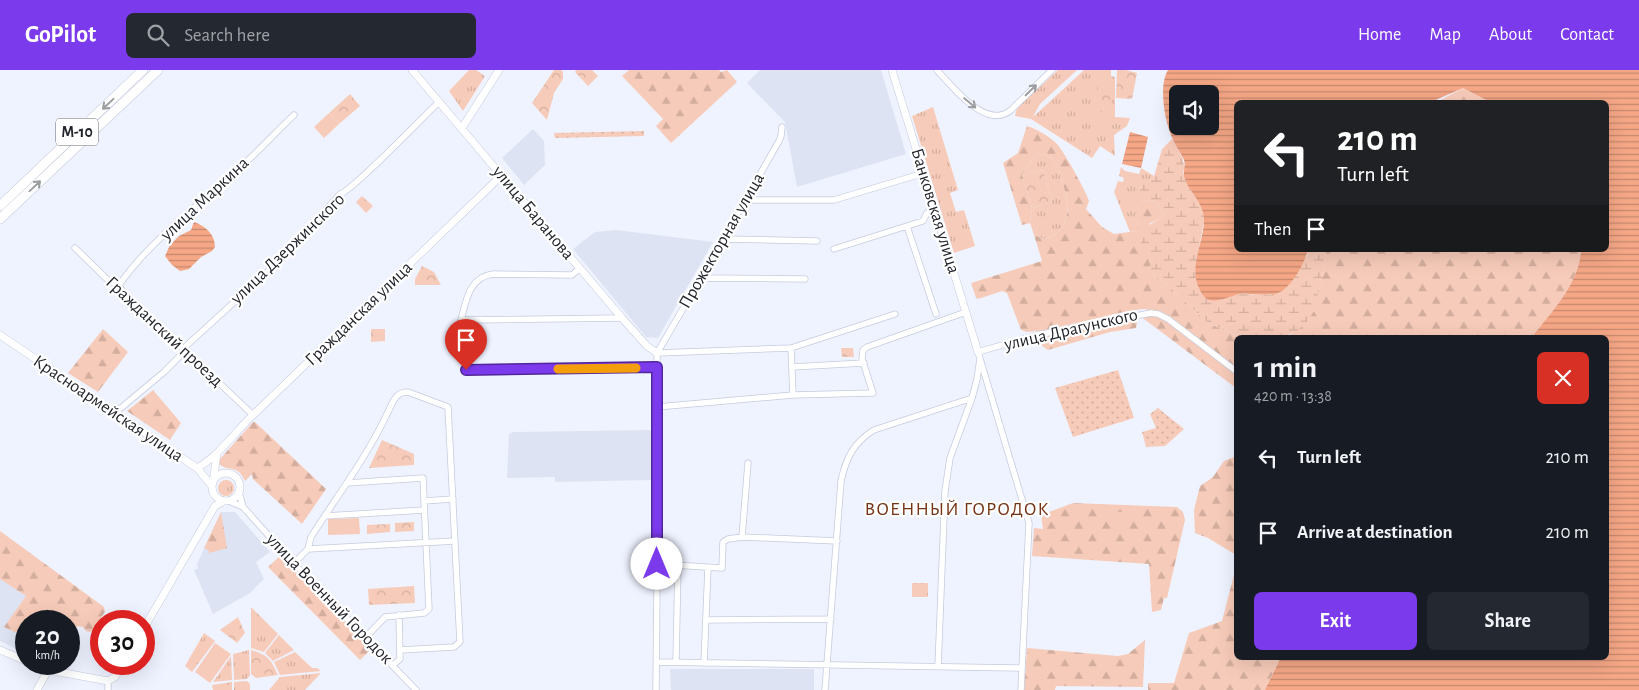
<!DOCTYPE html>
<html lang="en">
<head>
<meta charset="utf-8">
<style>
	:root { --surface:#171b24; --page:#242831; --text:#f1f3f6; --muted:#9ea1a6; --accent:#7c3aed }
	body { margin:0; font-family:"Alegreya Sans",sans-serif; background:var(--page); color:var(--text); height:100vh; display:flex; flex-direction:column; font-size:19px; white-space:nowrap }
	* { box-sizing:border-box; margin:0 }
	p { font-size:16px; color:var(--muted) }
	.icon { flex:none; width:28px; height:28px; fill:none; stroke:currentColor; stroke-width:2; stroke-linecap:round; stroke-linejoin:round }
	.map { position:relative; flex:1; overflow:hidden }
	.details { position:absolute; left:1234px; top:265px; width:375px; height:325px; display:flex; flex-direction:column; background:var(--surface); border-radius:8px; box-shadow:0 5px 20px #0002 }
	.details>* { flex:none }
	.top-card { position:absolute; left:1234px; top:30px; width:375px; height:152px; border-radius:8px; box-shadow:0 5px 20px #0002; background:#202124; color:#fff; overflow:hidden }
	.tools { position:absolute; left:1169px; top:15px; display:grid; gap:10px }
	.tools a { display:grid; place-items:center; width:50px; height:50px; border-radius:8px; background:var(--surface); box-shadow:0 5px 20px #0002; font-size:25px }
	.speed { position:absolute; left:15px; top:540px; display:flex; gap:10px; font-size:25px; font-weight:700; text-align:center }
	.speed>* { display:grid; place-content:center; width:65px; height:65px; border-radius:50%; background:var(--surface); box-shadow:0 5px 20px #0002; line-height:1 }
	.speed small { font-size:12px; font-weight:400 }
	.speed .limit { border:8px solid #d22; background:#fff; color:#111 }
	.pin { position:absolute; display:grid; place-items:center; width:42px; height:42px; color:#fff; margin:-51px -21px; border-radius:50% 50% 50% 0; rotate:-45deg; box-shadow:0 0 5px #0007 }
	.pin .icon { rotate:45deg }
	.me { position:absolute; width:55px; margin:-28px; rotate:0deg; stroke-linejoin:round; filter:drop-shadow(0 0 4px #0008) }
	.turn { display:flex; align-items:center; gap:18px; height:105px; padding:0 20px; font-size:22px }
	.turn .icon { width:65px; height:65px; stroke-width:2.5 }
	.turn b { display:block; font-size:35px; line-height:42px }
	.then { display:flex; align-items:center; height:48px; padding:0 20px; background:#0003; gap:10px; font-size:19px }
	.round { display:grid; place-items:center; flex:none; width:52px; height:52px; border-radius:8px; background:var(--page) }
	.summary { display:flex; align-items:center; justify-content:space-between; height:85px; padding:0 20px }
	h1 { font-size:30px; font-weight:700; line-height:38px }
	.action { display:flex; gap:10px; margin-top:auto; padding:10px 20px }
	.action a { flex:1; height:58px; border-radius:8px; background:var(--accent); color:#fff; font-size:20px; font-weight:700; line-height:58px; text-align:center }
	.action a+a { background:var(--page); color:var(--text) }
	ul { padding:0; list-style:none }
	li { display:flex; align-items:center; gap:15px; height:75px; padding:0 20px }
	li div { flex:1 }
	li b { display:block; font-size:19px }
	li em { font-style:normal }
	header { display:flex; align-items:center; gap:30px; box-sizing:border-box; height:70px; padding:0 25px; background:var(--accent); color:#fff }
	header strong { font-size:24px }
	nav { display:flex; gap:28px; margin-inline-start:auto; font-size:18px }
	.search { width:350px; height:45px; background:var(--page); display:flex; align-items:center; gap:12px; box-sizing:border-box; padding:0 18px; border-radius:8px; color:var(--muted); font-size:19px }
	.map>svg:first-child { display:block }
	.built { fill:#dee3f3 }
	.grass { fill:url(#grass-tufts) }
	.forest { fill:url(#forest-firs) }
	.wetland { fill:url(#wetland-marsh) }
	.park { fill:url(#park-crowns) }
	.garden { fill:url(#garden-dots) }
	.pitch { fill:#f7cbb9 }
	.water { fill:url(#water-rules); fill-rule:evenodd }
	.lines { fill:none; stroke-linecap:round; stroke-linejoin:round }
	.minor-casing { stroke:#c5cbde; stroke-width:7 }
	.tertiary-casing { stroke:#c5cbde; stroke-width:8 }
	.trunk-casing { stroke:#c5cbde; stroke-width:10 }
	.minor { stroke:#fff; stroke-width:5.5 }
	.tertiary { stroke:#fff; stroke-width:7 }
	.trunk { stroke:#fff; stroke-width:9 }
	.oneway { stroke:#9c9da0 }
	.route-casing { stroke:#51269a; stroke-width:12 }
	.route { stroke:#7c3aed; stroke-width:9 }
	.slow { stroke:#f59e0b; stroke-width:9 }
	.labels { text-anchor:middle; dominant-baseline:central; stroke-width:4.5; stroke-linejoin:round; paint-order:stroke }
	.shield { fill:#fff; stroke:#65666b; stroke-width:1 }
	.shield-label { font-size:16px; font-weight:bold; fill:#23252c }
	.street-label { font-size:18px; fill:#23252c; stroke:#fff }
	.neighbourhood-label { font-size:19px; letter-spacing:1px; fill:#753416; stroke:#fff }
</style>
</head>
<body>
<header>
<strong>GoPilot</strong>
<div class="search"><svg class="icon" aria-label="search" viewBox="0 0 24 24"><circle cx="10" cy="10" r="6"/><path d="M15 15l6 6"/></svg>Search here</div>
<nav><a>Home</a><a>Map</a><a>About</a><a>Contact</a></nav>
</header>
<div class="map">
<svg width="1639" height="620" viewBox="0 0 1639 620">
	<defs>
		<pattern id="grass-tufts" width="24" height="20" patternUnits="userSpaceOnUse" patternTransform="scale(1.25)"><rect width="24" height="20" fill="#f7cbb9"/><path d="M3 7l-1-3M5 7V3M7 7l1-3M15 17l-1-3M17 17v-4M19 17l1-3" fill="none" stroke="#d3ae9f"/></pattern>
		<pattern id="forest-firs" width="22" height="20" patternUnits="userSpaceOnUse" patternTransform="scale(1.25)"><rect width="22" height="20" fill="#f7cbb9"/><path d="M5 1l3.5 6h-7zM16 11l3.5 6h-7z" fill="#d3ae9f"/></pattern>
		<pattern id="wetland-marsh" width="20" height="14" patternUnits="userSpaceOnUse" patternTransform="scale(1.25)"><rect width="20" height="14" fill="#f7cbb9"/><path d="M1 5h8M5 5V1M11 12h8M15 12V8" fill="none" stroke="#d3ae9f"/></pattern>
		<pattern id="park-crowns" width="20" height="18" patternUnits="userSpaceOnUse" patternTransform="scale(1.25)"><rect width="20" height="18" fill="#f7cbb9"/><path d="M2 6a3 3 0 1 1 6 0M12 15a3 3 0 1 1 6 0" fill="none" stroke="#d3ae9f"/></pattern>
		<pattern id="garden-dots" width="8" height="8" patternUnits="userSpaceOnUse" patternTransform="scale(1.25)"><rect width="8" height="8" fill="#f7cbb9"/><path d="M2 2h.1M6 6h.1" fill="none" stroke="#d3ae9f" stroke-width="1.8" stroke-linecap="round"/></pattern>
		<pattern id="water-rules" width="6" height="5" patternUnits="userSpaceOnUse" patternTransform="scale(1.25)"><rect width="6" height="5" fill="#f5a786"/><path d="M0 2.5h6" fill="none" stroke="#c6886e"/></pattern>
	</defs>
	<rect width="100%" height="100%" fill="#eff3ff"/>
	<path class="built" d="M760,0h121l25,84 -109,33 -12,-65 -38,-39z
		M533,59l11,12 1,24 -21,20 -22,-27z
		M616,160l97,12 -55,96 -12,-1 -73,-88 22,-17z
		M653,360v50l-98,2v-5l-48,1 2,-44 4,-2z
		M221,442h14l35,40 -14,10 8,17 -14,14 -37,21 -19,-44 4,-2 -1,-4z
		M0,509l26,17 -21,31 18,9 -6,13 -17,-8z
		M670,599h144v21h-143z"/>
	<path class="grass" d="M469,0h7l9,6 -22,35 -14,-20z
		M1058,0h19l-37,34 -7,13 51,-47h27v6l4,1v40l15,1 -3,8 -13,9 1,21 -15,-10 -8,12 -61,-39 -16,-3 2,-8z
		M933,37l25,83 -8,3 6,19 8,-2 11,36 -21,7 -42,-137z
		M1036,84l11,1c3,2 7,5 9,8 2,4 3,10 5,15 8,23 14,53 -17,61l-10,-4 -4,-12 2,-15 20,-6 -9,-32 -21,5z
		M1121,97l4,4 14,3 2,-6 13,8 -5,5 -8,1 -4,49 -7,1 -16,-40 4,-11 5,1 1,-4 -5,-2z
		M218 418a8 8 0 1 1 16 0a8 8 0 1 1-16 0Z
		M251,537l27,27 -14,18 -13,-4z
		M204,563l11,8 -23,31 -7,-6z
		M279,565l15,15 -21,11 -8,-8z
		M249,580l1,25 -3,4 -13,1 -1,-26z
		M295,582l17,16h5l4,3 -41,4 -6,-13z
		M231,586l1,24 -19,2z
		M321,603l-16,17h-36l11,-13z
		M247,611l3,3v6h-16v-8z"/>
	<path class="forest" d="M629,0h90l2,2 6,-2 10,12 -66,61 -15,-17 7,-7 -41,-43z
		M1463,18l27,14h-53z
		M1027,56c10,3 22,10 30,18 6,6 30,49 32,57l-3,8 16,18 12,7 23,-3 2,-33 5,4 6,-2 6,1 7,12 -2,6 -11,4 -8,22 10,21 -1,7 13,9 44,41 31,14 -3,1v30l-67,-52 -9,-5 -17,-2 -15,2 -81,19 -20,2 -6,-2 -14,-37 -5,-2 -24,8 -2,-1 -5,-15 71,-22 -8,-26 10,4c31,-8 25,-38 17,-61 -2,-5 -3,-11 -5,-15 -2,-3 -6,-6 -9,-8l-11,-1 -14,21 10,33 -2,15 -8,2 -19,-62 15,-10z
		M1326,180h255c-2,34 -29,61 -49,87l-249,1c35,-13 38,-56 43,-88z
		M1152,244l13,5 71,54v15l-96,-72z
		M1130,248l7,4 -1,6 -26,4 -62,18 -6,-4 -2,-8z
		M103,259l25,23 -30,40 -30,-19z
		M153,320l28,33 -11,17 -43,-29z
		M253,352h2l71,67 -24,35 -49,-45 -1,-5 -7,7c-8,-18 -16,-8 -26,-17l1,-5z
		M1236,386v99l-28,-17 -13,-5 -1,-23 6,-24 13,-9 11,-16z
		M1073,433l104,4 6,5 2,8 -18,78h-3l-3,12 -9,2 -3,-48 -117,-8 2,-28 9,1 -2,-14z
		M221,442l6,36 -18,5 -1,-3 -4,-2z
		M0,461l104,76 1,5 -14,20 -5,-1 -3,-4 -5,-1 -9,5v-10h-43v33l-9,-5 6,-13 -19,-9 22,-31 -26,-17z
		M280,486l91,93 -11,11 -92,-93z
		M1236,497v91h44c-2,7 -11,23 -15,32h-117v-7h26l15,-50 33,-12z
		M1145,570l-2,47 -87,-1 -1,4h-31l3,-42 91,8 10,-2z"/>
	<path class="wetland" d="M1172,69c6,11 15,22 11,34 3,6 5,12 8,18 5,8 11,14 13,23 1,8 -2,16 -3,23 -4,23 -11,43 6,62l35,-5 29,1 36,-39 1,-6h18l-4,28 -8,33 -8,12 -9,8 -14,6h-44l-31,-14 -44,-41 -13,-9c1,-11 -6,-16 -9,-27 -4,-14 7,-23 19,-27l2,-6 -7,-12 -6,-1 -6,2 -5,-4 2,-16 3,-2 5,1 5,-5 8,-27z"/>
	<path class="park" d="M554,0h7l2,2v7l-9,14 -7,27 -15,-17z
		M576,0h16l6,6 -10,10 -13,-14z
		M1117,0h9l11,3 -5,26 -16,-1z
		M1098,9h12v21h-12z
		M350,24l10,12 -21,18 -10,-11z
		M1043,100l9,32 -20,6 -10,-33z
		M362,126l11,10 -7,7 -10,-11z
		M422,196l12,6 7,13h-26v-6z
		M371,259h14v12l-14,1z
		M853,278l1,9h-12l-1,-9z
		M382,370l32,14v11l-45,3z
		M414,452v9l-19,1v-9z
		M390,454v8l-23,2v-9z
		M912,513h16v14h-16z
		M414,516l1,17 -46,2 -1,-16z
		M238,547l7,16 -8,10 -17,-13z
		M251,580c17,5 20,9 27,25l-22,3 -5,-4z
		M232,612v8h-19l-1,-5z"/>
	<path class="garden" d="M644,61v5l-89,2 -1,-5z
		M1118,300l16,48 -61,19 -18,-49z
		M1158,338l26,21 -19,17 -19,1 -4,-15 14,-4 -6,-14z"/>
	<path class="pitch" d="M1090,42h17v9h-17z
		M329,43l10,11 -15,14 -10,-11z
		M1114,442h16v9h-16z
		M359,448l1,16 -32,1v-16z
		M215,573l16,11 -21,29 -15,-11z"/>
	<path class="water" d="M1168,0h471v620h-374c4,-9 13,-25 15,-32h326v-320l-74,-1c20,-26 47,-53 49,-87h25v-148h-116l-27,-14 -32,14h-195v148h72c-4,14 -14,32 -26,41 -12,7 -28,2 -41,3 -10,1 -24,10 -34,5 -2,-1 -6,-6 -7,-9 -14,-24 9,-56 3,-78 -4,-13 -14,-21 -18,-33 -3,-7 1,-12 -1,-19 -3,-7 -8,-13 -11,-20 -8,-17 -15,-54 -5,-70zM1178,24h32v32h-32z
		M1130,62l18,5 -7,31 -19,-4z
		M194,152c12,4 21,13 21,25l-3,4 -11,6 -12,12 -9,2 -8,-6 -7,-9 5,-11 9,-9 12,-6z"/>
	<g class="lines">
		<g class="minor-casing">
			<path id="minor" d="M937,0c15,16 49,61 74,40l41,-40
				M746,130h88l90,-27
				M935,138l-8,5 -4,8 -16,5 29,88
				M724,169l93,2
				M75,178l34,33 10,4 6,11 52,47 76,72
				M834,179l73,-23
				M580,198l-8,7 -79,-1c-24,3 -27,27 -32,46l161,-2
				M701,208l104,1
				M119,215c29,-41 71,-74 109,-106 23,-20 44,-43 66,-64
				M791,278l2,47
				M657,283l44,-75 78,-137 2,-5 1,-9
				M657,283l134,-5 104,-34
				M792,297l72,-4
				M466,300l191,-3
				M657,337l136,-12 80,-2 -11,-34 1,-9 4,-3 99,-35
				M115,343l49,-41 17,-17 5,-9 101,-92 53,-60c11,-2 84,-78 99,-92
				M347,413l76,-5 6,131 -5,4 -39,4 -19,20
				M239,422l4,15
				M229,431l14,6 53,59 120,124
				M424,431l29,-2
				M325,446l99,-6
				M742,467l6,-74
				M308,479l147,-8
				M294,493l14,-14 3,-12c26,-41 56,-80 77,-125 5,-10 7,-20 20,-20l40,15 12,235 -6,5 -54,3
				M657,494l65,4 1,-26 5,-3 14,-2 95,4
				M706,550l125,-1
				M657,592l365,6
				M676,592l2,-97
				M704,593l4,-95
				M393,595l7,-6 -1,-44
				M938,597l7,-176 5,-33 22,-60 5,-19 3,-20
				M108,620v-9
				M656,620l2,-216 -1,-121
				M825,620l16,-209c5,-23 13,-39 33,-51l98,-32
				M1021,620l8,-167 -51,-171 59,-17 114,-22 7,1 10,5 68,52"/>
		</g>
		<g class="tertiary-casing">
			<path id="tertiary" d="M412,0l210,248 25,28 10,7
				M892,0l86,282
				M462,58l37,-58
				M0,265l197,133 15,18
				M197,398c22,-12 37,-35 56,-53l249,-240
				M212 417a14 14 0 1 1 28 0a14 14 0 1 1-28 0Z
				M213,412l4,-28
				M144,558l71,-122 9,-5
				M0,580l26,11
				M32,594l16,6 60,11 7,-4 8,-13
				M37,620l11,-20"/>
		</g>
		<g class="trunk-casing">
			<path id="trunk" d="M0,136l143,-136
				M0,149l158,-149"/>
		</g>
		<use href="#minor" class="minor"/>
		<use href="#tertiary" class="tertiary"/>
		<use href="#trunk" class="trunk"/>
	</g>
	<defs><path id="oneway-shaft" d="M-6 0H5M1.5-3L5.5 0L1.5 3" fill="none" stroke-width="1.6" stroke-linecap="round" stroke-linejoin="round" transform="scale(1.25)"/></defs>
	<g class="oneway">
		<use href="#oneway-shaft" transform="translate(1031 20) rotate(-44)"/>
		<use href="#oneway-shaft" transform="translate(970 33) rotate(40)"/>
		<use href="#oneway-shaft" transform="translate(108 34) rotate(137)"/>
		<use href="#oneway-shaft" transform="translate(35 116) rotate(-43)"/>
	</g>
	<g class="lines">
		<g class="route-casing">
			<path id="route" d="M466,300l191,-3v197"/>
		</g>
		<use href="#route" class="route"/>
		<path class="slow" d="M558,299l78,-1"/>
	</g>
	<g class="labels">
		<rect class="shield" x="56" y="48.5" width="42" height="27" rx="4"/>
		<g class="shield-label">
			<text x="77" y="62">М-10</text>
		</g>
		<g class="street-label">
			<text transform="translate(205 129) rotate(-43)">улица Маркина</text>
			<text transform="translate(935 141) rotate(73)">Банковская улица</text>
			<text transform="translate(533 143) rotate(50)">улица Баранова</text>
			<text transform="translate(722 171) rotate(-60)">Прожекторная улица</text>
			<text transform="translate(288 179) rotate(-44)">улица Дзержинского</text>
			<text transform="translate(359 244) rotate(-44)">Гражданская улица</text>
			<text transform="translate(1071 260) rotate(-13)">улица Драгунского</text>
			<text transform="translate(164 262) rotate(43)">Гражданский проезд</text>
			<text transform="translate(108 339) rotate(34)">Красноармейская улица</text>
			<text transform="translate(329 529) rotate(46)">улица Военный Городок</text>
		</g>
		<g class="neighbourhood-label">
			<text x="957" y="439">ВОЕННЫЙ ГОРОДОК</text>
		</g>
	</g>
</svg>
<div class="tools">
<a><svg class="icon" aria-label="sound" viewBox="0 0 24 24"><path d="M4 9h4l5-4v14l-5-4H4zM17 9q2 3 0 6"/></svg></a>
</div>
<div class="speed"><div>20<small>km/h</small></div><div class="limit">30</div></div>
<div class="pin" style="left:466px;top:300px;background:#d93025"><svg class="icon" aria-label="arrive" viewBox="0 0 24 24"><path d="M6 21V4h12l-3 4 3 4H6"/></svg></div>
<svg class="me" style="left:657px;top:494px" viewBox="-20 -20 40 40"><circle r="19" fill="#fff"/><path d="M0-13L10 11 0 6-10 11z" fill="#7c3aed"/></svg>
<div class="top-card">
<div class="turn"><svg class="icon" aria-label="left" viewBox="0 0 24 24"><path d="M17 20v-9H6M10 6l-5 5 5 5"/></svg><div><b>210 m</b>Turn left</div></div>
<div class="then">Then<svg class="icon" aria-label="arrive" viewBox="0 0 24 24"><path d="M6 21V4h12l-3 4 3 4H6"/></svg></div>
</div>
<section class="details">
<div class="summary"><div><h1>1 min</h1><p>420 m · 13:38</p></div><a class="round" style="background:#d93025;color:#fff"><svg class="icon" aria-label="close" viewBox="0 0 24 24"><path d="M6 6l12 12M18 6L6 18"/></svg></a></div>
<ul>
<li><svg class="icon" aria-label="left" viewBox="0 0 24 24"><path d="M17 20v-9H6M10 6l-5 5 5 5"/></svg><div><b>Turn left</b></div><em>210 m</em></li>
<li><svg class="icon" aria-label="arrive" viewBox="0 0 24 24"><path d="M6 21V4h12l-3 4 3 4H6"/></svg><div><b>Arrive at destination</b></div><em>210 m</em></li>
</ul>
<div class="action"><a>Exit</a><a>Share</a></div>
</section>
</div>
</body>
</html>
